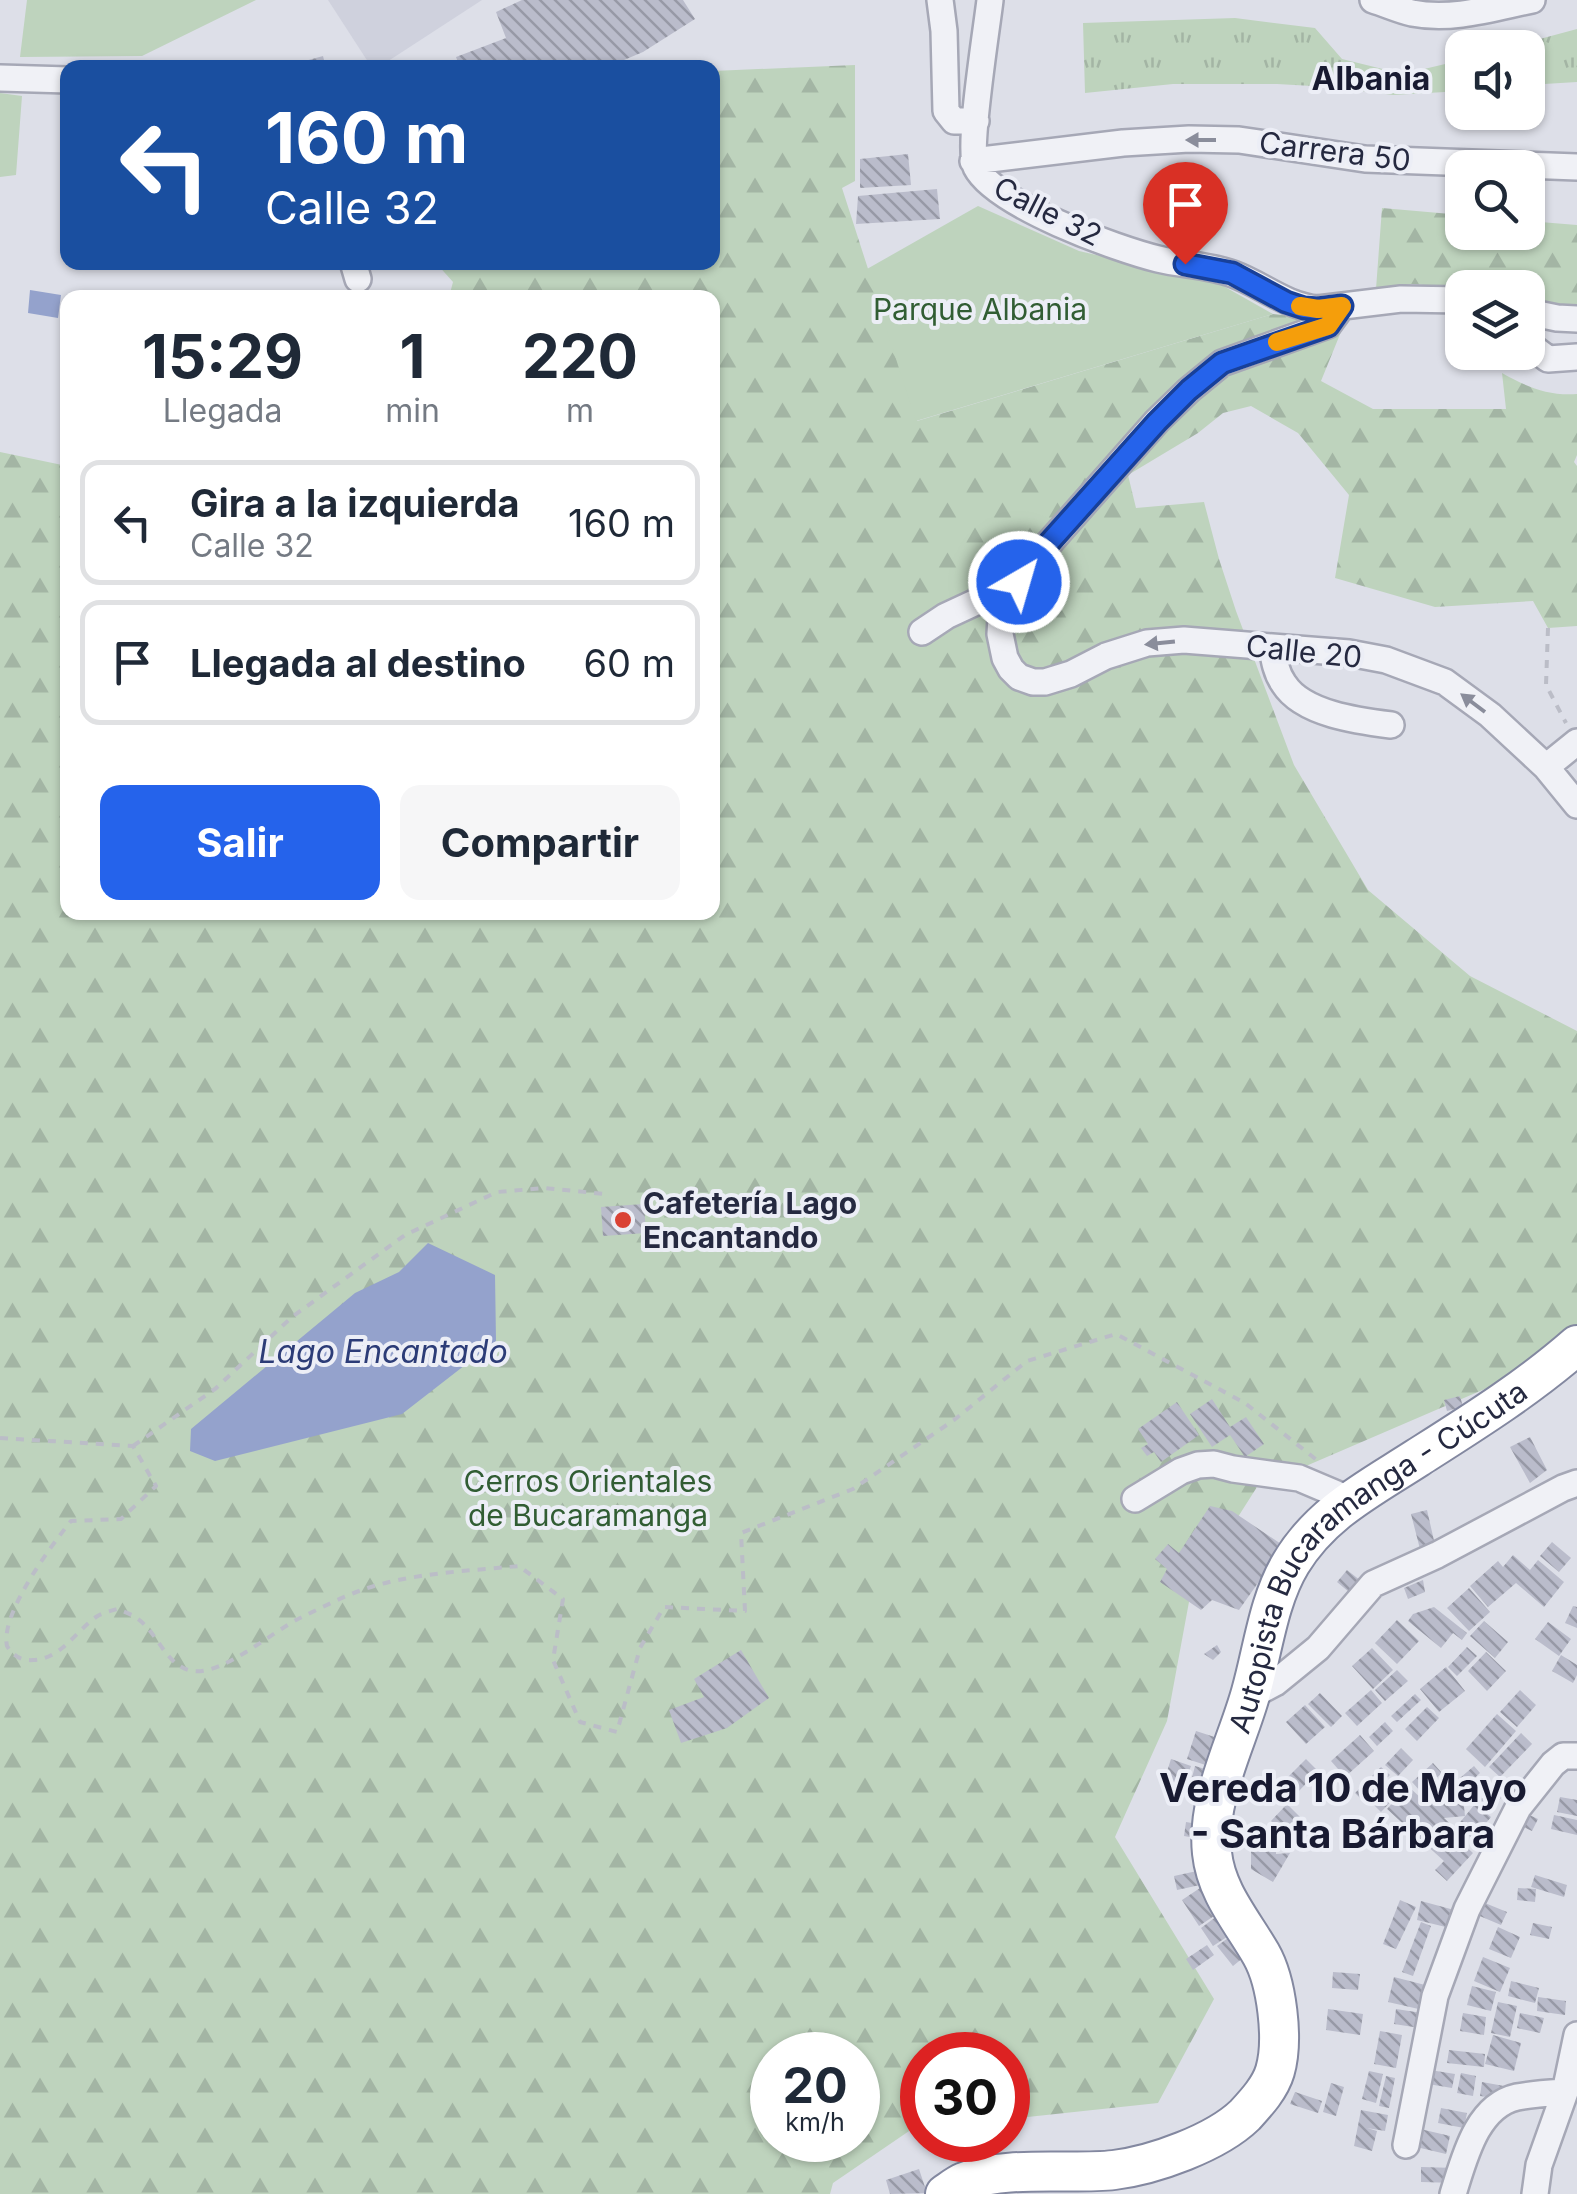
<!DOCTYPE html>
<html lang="es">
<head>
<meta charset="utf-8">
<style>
	:root { --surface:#fff; --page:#f6f6f7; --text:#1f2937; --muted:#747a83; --line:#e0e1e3; --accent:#2563eb }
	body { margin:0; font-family:Inter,sans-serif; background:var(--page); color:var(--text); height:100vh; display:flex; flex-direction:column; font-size:38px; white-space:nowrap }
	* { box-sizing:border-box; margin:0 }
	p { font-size:32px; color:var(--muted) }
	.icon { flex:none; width:55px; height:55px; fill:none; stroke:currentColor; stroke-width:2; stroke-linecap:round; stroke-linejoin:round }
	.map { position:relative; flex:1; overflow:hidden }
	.details { position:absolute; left:60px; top:290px; width:660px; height:630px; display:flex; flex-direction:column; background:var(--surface); border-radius:20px; box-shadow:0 2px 8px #0004 }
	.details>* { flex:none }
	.guide { position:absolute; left:60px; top:60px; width:660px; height:210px; border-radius:20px; box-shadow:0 2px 8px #0004; background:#1a4fa0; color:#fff; overflow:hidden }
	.controls { position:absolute; left:1445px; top:30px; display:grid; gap:20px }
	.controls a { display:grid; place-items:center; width:100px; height:100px; border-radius:20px; background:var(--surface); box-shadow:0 2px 8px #0004; font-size:50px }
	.speed { position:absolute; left:750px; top:2032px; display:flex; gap:20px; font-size:50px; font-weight:700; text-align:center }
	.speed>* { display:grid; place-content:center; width:130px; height:130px; border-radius:50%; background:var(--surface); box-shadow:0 2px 8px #0004; line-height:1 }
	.speed small { font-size:25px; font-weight:400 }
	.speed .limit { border:15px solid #d22; background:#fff; color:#111 }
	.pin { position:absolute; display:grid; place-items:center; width:85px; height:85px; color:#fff; margin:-102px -42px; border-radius:50% 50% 50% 0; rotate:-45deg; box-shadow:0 0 10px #0007 }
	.pin .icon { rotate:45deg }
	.me { position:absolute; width:110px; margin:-55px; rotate:38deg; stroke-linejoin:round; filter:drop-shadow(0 0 8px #0008) }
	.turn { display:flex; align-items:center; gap:35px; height:210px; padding:0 40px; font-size:45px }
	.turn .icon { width:130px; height:130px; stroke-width:2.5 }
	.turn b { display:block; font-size:70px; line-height:85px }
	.eta { display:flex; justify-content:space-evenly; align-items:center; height:170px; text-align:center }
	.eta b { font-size:60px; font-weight:700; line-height:70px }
	.cta { display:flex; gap:20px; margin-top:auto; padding:20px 40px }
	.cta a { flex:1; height:115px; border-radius:20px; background:var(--accent); color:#fff; font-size:40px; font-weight:700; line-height:115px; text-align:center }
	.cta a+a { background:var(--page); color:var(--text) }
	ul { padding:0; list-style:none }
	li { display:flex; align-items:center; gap:30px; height:125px; margin:0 20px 15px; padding:0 20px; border:5px solid var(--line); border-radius:20px }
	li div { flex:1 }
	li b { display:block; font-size:38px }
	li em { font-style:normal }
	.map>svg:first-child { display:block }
	.built { fill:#cfd1dd }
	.grass { fill:url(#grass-tufts) }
	.forest { fill:url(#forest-firs); fill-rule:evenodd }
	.park { fill:#bed3bd }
	.water { fill:#94a2cc }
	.building { fill:url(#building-back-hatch) }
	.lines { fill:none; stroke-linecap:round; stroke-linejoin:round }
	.minor-casing { stroke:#a6a8b6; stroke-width:30 }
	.highway-casing { stroke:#8388a0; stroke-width:42 }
	.path { stroke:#bbbdc7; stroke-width:4; stroke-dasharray:8 8; stroke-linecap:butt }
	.minor { stroke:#f0f1f6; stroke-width:25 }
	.highway { stroke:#fff; stroke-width:38 }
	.oneway { fill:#8a8d9b }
	.route-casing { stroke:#184099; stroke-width:25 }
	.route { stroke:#2563eb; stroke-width:18 }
	.slow { stroke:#f59e0b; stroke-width:18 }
	.poi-dot { fill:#da4235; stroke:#eceef6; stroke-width:4 }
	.labels { text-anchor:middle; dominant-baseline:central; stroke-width:8; stroke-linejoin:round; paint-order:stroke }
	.street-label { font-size:30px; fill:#252940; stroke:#eceef6 }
	.park-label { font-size:30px; fill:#315d33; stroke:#eceef6 }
	.poi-label { font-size:30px; font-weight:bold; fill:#252940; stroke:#eceef6; text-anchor:start }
	.neighbourhood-label { font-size:32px; font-weight:bold; fill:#181a31; stroke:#eceef6 }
	.water-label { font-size:32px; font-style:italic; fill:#2c3c77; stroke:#eceef6 }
	.district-label { font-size:40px; font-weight:bold; fill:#181a31; stroke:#eceef6 }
</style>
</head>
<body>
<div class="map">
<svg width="1577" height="2194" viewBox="0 0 1577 2194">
	<defs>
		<pattern id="grass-tufts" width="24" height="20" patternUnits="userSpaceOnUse" patternTransform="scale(2.5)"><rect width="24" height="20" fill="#bed3bd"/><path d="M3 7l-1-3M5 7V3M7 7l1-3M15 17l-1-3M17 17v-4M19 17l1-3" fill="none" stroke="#a3b5a4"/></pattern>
		<pattern id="forest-firs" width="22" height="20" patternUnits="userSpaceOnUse" patternTransform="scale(2.5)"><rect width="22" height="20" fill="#bed3bd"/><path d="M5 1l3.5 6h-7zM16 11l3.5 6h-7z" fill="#a3b5a4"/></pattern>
		<pattern id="building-back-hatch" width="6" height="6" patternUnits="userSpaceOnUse" patternTransform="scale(2.5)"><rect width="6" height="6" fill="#babccb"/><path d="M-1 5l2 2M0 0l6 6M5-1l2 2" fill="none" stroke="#9799a6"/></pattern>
	</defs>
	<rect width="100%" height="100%" fill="#dddfe8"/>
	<path class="built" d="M328,0h154l-103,67 -7,1z"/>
	<path class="grass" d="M1235,18l80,10 27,31 61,15 59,-14v31l-69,4 -63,-8 -53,-3h-104l-88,9 -2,-70z
		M1577,29v53l-49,3v-37l-18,-1z"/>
	<path class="forest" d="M855,65v116l-13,7 75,233 356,-107 72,8 -24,59 52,28h133l-4,-36c25,14 46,23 75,21v61l-3,7 3,4v160l-29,2 -15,-27 -98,6 -100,-29 14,-83 -51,-62 -47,-27 -28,7 -25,20 -70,42 8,33 68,-6 15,57 17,52 58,154 74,125 102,86 107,55v294l-69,54 -251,108 -66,104 -24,130 -52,116 99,162 -56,104 -150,16v-64h-86v72h-7l-82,56 -3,11h-830v-1742l67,14 1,446h644v-614l-263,-1 4,-15 -17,-19 276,-1 1,-191zM772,2055h86v85h-86z
		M1382,208l80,7v17h66v-11l49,4v84h-26l-23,-9v-12h-66l-50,-4 -36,5z"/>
	<path class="park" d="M27,0h229l-114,56 -122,1z
		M0,93l22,3 -6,79 -16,2z
		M978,206l101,45 139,32 55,31 -357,107 -49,-152z"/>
	<path class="water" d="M30,290l31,5 -3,23 -30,-5z
		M428,1243l67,32 1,66 -94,73 -187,47 -25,-10 1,-22 164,-136 44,-21z"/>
	<path class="building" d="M522,0h161l12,19 -52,33 -38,16h-145l-4,-11 50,-19 -10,-26z
		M323,56l3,12h-19l-2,-7z
		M908,154l3,31 -51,3v-29z
		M937,189l3,30 -84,5 2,-28z
		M644,1204l2,29 -43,3 -2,-29z
		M1460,1396l3,11 -16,4 -3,-11z
		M1212,1399l18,28 16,-10 18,27 -19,13 -15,-22 -18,12 -22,-33z
		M1177,1402l22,33 -38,27 -7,-10 -7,4 -6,-8 7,-4 -10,-15z
		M1530,1437l17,33 -17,13 -20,-36z
		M1210,1506l22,5 52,35 -45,64 -27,-10 -11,10 -41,-28 7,-13 -12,-10 13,-15 11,9z
		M1427,1510l8,35 -15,4 -9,-35z
		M1552,1542l19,16 -12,14 -19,-16z
		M1513,1555l17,15 8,-10 26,22 -20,25 -28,-24 -28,24 -18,-21 28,-25 5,6z
		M1347,1570l18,14 -10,13 -18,-15z
		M1423,1580l2,12 -17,7 -4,-11z
		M1469,1588l21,24 -21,19 -22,-23z
		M1573,1606l4,1v21l-12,-5z
		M1434,1607l33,26 -5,7 -9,-7 -12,15 -33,-27 5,-7z
		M1397,1620l22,21 -22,23 -22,-21z
		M1484,1621l24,21 -13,16 -25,-22z
		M1548,1622l23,17 -12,17 -24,-17z
		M1217,1645l4,7 -8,8 -9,-6z
		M1467,1647l10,9 -20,20 -9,-9z
		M1372,1648l21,22 -20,19 -21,-23z
		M741,1650l28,48 -42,30 -46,15 -12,-33 35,-13 -10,-18z
		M1486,1652l20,19 -19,20 -19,-20z
		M1561,1655l16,10v10l-4,8 -21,-12z
		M1446,1667l19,24 -26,21 -19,-23z
		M1397,1670l11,11 -23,20 -10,-11z
		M1371,1690l11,13 -25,23 -12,-13z
		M1520,1690l16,15 -19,22 -17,-15z
		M1320,1693l22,23 -11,11 -23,-23z
		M1415,1694l6,6 -24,22 -6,-6z
		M1305,1705l20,22 -19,17 -20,-22z
		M1427,1707l12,11 -22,23 -12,-12z
		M1497,1714l19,17 -31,36 -19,-18z
		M1385,1722l8,9 -16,15 -8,-9z
		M1196,1731l34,11 -9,28 -34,-11z
		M1521,1733l11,11 -32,33 -11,-10z
		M1360,1735l14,16 -29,26 -14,-16z
		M1401,1748l12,12 -15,16 -13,-11z
		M1171,1759l20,7 -9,25 -19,-7z
		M1306,1759l12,12 -20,21 -14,-11z
		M1433,1763l9,10 -21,19 -9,-10z
		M1195,1766l24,7 -7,23 -23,-7z
		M1474,1766l6,7 -14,13 -6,-8z
		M1381,1767l9,8 -27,26 -8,-8z
		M1394,1777l10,11 -23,24 -11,-11z
		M1445,1780l17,8 3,28 -21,2 20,19 -16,18 13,-13 12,11 -26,28 -12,-11 9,-9 -57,-52 21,-23 17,16z
		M1496,1784l9,10 -16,16 -9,-10z
		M1560,1797l17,3v16l-20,-4z
		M1287,1804l24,24 -17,16 -23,-23z
		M1475,1804l16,13 -18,22 -16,-13z
		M1523,1812l15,7 -6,12 -15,-7z
		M1554,1815l23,5v15l-26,-6z
		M1186,1822l17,3 -2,14 -17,-3z
		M1266,1832l10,8v14l14,-1 -17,29 -22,-13v-25z
		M1197,1871l3,14 -23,5 -3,-14z
		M1535,1875l32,10 -3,12 -33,-10z
		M1200,1888l17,26 -18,12 -17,-26z
		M1518,1888l18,1 -1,13 -18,-2z
		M1400,1900l16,7 -20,42 -13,-5z
		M1421,1901l37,10 -4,18 -37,-9z
		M1480,1901l27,11 -6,13 -26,-11z
		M1217,1916l13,19 -17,11 -12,-18z
		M1421,1922l10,4 -18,50 -11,-4z
		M1533,1923l19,4 -3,12 -19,-4z
		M1498,1927l22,10 -9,21 -22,-9z
		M1228,1938l16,19 -11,9 -16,-20z
		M1207,1945l7,10 -21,15 -7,-11z
		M1483,1957l27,11 -10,24 -26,-11z
		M1333,1972l27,2 -2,16 -26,-2z
		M1394,1977l35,9 -6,24 -35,-8z
		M1511,1981l28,7 -4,15 -27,-7z
		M1472,1986l24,6 -5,19 -24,-6z
		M1538,1997l28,4 -1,14 -28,-4z
		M1498,2002l19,4 -7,31 -19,-4z
		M1328,2009l35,5 -3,21 -34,-5z
		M1396,2009l26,4 -2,15 -26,-4z
		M1463,2013l23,4 -2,18 -24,-4z
		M1520,2013l24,5 -4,15 -23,-5z
		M1380,2031l22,4 -6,33 -22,-4z
		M1493,2035l28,8 -7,28 -29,-7z
		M1449,2050l36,4 -1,13 -37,-4z
		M1430,2070l25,4 -3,14 -24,-4z
		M1369,2071l14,3 -7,29 -14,-4z
		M1461,2073l15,3 -3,20 -16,-3z
		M1386,2076l9,2 -6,30 -10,-2z
		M1482,2082l22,4 -2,13 -22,-3z
		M1331,2083l13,4 -8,29 -13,-4z
		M1295,2092l27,9 -4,12 -28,-9z
		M1441,2108l26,5 -3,15 -26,-5z
		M1361,2110l27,5 -3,16 -18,-3 10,3 -5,20 -18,-5z
		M1416,2128l34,8 -4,18 -34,-8z
		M1421,2167l35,1v15l-35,-1z
		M919,2169l8,24 -37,1 -4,-14z"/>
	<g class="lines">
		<g class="minor-casing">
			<path id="minor" d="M940,0l4,31 2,80 8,10h22
				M990,0c-3,27 -23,150 -14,167 19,38 141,82 182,92 25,6 51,6 75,15 30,11 52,32 85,35l83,-10 61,1
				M1373,0c13,4 26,10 39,13 40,8 81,-5 120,-13
				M0,78l68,2
				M973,161l150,-18 66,-4 50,1 126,19 212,8
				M353,262l5,17
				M1342,306l-14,19 -106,38 -33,27 -32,31 -129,146 -21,34 -6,17 -1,16 5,24 6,11 8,8 14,5h12l26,-8 35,-18 41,-13 37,-3 165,13 37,7 59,22 45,33 56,52 31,38
				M1528,312l29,6 20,1
				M1528,344l20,15 29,-2
				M922,632l24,-16 73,-34
				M1272,647c2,13 4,26 12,37 19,30 75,37 107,41
				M1546,767l31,-25
				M1135,1499l46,-28 17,-6 16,-1 19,5 66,9 52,22
				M1250,1696l25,-13 43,-35 55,-64 64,-29 126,-67 14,-5
				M1406,2145l29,-149 32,-87 51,-101 35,-44 10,-8h14
				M1453,2194c11,-34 23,-88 64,-97 15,-3 33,-4 48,-5
				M1535,2194l4,-29 26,-73 12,-57"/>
		</g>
		<g class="highway-casing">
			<g id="highway">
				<path id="s1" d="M945,2194c6,-4 12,-9 19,-12 41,-17 106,-7 150,-12 40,-5 102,-27 131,-55 11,-12 25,-27 30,-44 9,-31 2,-89 -14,-117 -19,-33 -45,-62 -49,-101 -6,-54 25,-110 39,-161 12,-42 17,-91 40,-129 30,-50 78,-74 126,-105 55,-35 111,-70 160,-113"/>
			</g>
		</g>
		<path class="path" d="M1548,628l-2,57 20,38
			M0,1438l133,8 23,40 -35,33 -50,2c-20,25 -71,93 -64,125 6,10 15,15 26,14 28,-1 42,-28 63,-43 6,-4 14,-6 21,-8 7,3 15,5 21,10 20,14 28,48 55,52 31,4 81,-41 109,-54 19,-9 38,-19 57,-26 49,-18 109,-20 160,-25l44,33 -10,61 27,62 37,10 23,-84 24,-41 81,4 -4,-78 112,-44 101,-69 73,-59 89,-27 129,69 73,58
			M133,1446l82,-57 77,-72 113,-82 92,-43 48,-4 60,6"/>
		<use href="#minor" class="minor"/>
		<use href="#highway" class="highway"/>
	</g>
	<defs><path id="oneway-solid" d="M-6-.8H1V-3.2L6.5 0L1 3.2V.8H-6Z" transform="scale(2.5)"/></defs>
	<g class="oneway">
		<use href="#oneway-solid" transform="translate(1201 140) rotate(-180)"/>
		<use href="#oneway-solid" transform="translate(1160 643) rotate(174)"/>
		<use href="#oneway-solid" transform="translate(1473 703) rotate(-143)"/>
	</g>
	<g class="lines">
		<g class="route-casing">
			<path id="route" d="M1019,582l29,-38 109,-122 32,-32 33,-27 106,-37 14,-20 -24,3 -14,-1 -18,-6 -54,-29 -47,-9"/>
		</g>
		<use href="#route" class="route"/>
		<path class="slow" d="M1277,342l51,-16 14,-20 -24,3 -18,-3"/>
	</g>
	<circle class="poi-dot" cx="623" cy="1220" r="10"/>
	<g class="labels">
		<g class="street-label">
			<text transform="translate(1335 151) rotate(7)">Carrera 50</text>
			<text transform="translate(1048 211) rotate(27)">Calle 32</text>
			<text transform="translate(1304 651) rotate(6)">Calle 20</text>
			<text stroke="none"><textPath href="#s1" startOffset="965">Autopista Bucaramanga - Cúcuta</textPath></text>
		</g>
		<g class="park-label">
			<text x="980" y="309">Parque Albania</text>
			<text x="588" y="1481">Cerros Orientales<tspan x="588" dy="34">de Bucaramanga</tspan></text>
		</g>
		<g class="poi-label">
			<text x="643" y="1203">Cafetería Lago<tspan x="643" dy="34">Encantando</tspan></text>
		</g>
		<g class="neighbourhood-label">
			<text x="1371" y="78">Albania</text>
		</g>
		<g class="water-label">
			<text x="383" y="1351">Lago Encantado</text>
		</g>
		<g class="district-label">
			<text x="1343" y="1787">Vereda 10 de Mayo<tspan x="1343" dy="46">- Santa Bárbara</tspan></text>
		</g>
	</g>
</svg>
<div class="controls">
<a><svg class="icon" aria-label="sound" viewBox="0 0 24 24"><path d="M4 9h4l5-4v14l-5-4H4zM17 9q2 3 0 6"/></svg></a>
<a><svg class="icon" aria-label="search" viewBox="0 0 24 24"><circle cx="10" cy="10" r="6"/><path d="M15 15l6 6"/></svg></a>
<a><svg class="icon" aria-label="layers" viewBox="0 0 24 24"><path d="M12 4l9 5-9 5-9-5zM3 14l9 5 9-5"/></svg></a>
</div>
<div class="speed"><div>20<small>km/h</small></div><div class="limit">30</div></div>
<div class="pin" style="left:1185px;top:264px;background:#d93025"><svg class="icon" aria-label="arrive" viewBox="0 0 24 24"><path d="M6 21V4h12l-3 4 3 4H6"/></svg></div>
<svg class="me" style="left:1019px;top:582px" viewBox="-20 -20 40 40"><circle r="17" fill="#2563eb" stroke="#fff" stroke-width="3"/><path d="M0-11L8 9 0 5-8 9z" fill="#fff"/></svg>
<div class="guide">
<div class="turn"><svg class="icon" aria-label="left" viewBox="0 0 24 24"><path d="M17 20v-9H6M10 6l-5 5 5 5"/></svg><div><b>160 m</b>Calle 32</div></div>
</div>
<section class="details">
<div class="eta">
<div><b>15:29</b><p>Llegada</p></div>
<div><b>1</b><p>min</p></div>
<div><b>220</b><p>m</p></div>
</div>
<ul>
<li><svg class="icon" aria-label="left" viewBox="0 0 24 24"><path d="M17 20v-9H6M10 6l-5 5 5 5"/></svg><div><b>Gira a la izquierda</b><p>Calle 32</p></div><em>160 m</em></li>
<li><svg class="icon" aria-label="arrive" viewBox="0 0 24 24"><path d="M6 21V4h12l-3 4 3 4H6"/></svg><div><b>Llegada al destino</b></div><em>60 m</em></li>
</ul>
<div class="cta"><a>Salir</a><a>Compartir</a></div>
</section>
</div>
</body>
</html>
